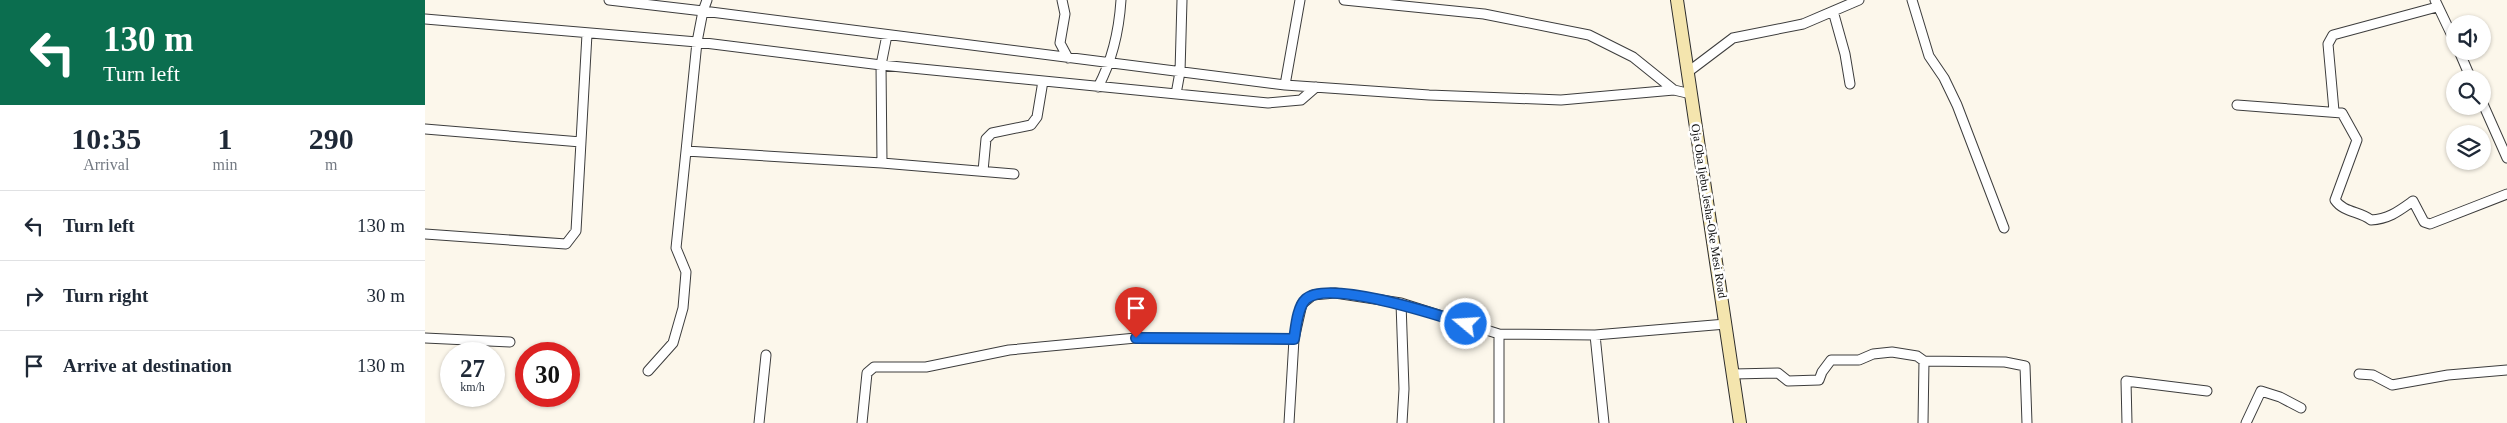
<!DOCTYPE html>
<html lang="en">
<head>
<meta charset="utf-8">
<style>
	:root { --surface:#fff; --page:#f2f2f3; --text:#1f2937; --muted:#747a83; --line:#e0e1e3 }
	body { margin:0; font-family:"Times New Roman",serif; background:var(--page); color:var(--text); height:100vh; display:flex; flex-direction:column; font-size:19px; white-space:nowrap }
	* { box-sizing:border-box; margin:0 }
	p { font-size:16px; color:var(--muted) }
	.icon { flex:none; width:28px; height:28px; fill:none; stroke:currentColor; stroke-width:2; stroke-linecap:round; stroke-linejoin:round }
	.map { position:relative; flex:1; overflow:hidden }
	.sheet { display:flex; flex-direction:column; background:var(--surface); width:425px }
	.sheet>* { flex:none }
	.guide { background:#0b6e4f; color:#fff; overflow:hidden }
	.fabs { position:absolute; left:2021px; top:15px; display:grid; gap:10px }
	.fabs a { display:grid; place-items:center; width:45px; height:45px; border-radius:50%; background:var(--surface); box-shadow:0 1px 4px #0004; font-size:25px }
	.speed { position:absolute; left:15px; top:342px; display:flex; gap:10px; font-size:25px; font-weight:700; text-align:center }
	.speed>* { display:grid; place-content:center; width:65px; height:65px; border-radius:50%; background:var(--surface); box-shadow:0 1px 4px #0004; line-height:1 }
	.speed small { font-size:12px; font-weight:400 }
	.speed .limit { border:8px solid #d22; background:#fff; color:#111 }
	.pin { position:absolute; display:grid; place-items:center; width:42px; height:42px; color:#fff; margin:-51px -21px; border-radius:50% 50% 50% 0; rotate:-45deg; box-shadow:0 0 5px #0007 }
	.pin .icon { rotate:45deg }
	.me { position:absolute; width:55px; margin:-28px; rotate:288deg; stroke-linejoin:round; filter:drop-shadow(0 0 4px #0008) }
	.turn { display:flex; align-items:center; gap:18px; height:105px; padding:0 20px; font-size:22px }
	.turn .icon { width:65px; height:65px; stroke-width:2.5 }
	.turn b { display:block; font-size:35px; line-height:42px }
	.eta { display:flex; justify-content:space-evenly; align-items:center; height:85px; text-align:center }
	.eta b { font-size:30px; font-weight:600; line-height:35px }
	ul { padding:0; list-style:none }
	li { display:flex; align-items:center; gap:15px; height:70px; padding:0 20px; border-top:1px solid var(--line) }
	li div { flex:1 }
	li b { display:block; font-size:19px }
	li em { font-style:normal }
	main { display:flex; flex:1; min-height:0 }
	.map>svg:first-child { display:block }
	.lines { fill:none; stroke-linecap:round; stroke-linejoin:round }
	.minor-casing { stroke:#3d3d3d; stroke-width:11 }
	.secondary-casing { stroke:#2c2c2c; stroke-width:14 }
	.minor { stroke:#fff; stroke-width:9 }
	.secondary { stroke:#f4e5ae; stroke-width:12 }
	.route-casing { stroke:#114b97; stroke-width:12 }
	.route { stroke:#1a73e8; stroke-width:9 }
	.labels { text-anchor:middle; dominant-baseline:central; stroke-width:5; stroke-linejoin:round; paint-order:stroke }
	.street-label { font-size:12px; fill:#0a0a0a; stroke:#fff }
</style>
</head>
<body>
<main>
<section class="sheet">
<div class="guide">
<div class="turn"><svg class="icon" aria-label="left" viewBox="0 0 24 24"><path d="M17 20v-9H6M10 6l-5 5 5 5"/></svg><div><b>130 m</b>Turn left</div></div>
</div>
<div class="eta">
<div><b>10:35</b><p>Arrival</p></div>
<div><b>1</b><p>min</p></div>
<div><b>290</b><p>m</p></div>
</div>
<ul>
<li><svg class="icon" aria-label="left" viewBox="0 0 24 24"><path d="M17 20v-9H6M10 6l-5 5 5 5"/></svg><div><b>Turn left</b></div><em>130 m</em></li>
<li><svg class="icon" aria-label="right" viewBox="0 0 24 24"><path d="M7 20v-9h11M14 6l5 5-5 5"/></svg><div><b>Turn right</b></div><em>30 m</em></li>
<li><svg class="icon" aria-label="arrive" viewBox="0 0 24 24"><path d="M6 21V4h12l-3 4 3 4H6"/></svg><div><b>Arrive at destination</b></div><em>130 m</em></li>
</ul>
</section>
<div class="map">
<svg width="2082" height="423" viewBox="0 0 2082 423">
	<rect width="100%" height="100%" fill="#fcf7eb"/>
	<g class="lines">
		<g class="minor-casing">
			<path id="minor" d="M184,0l94,11 4,-11
				M637,0l3,14 -5,29 8,15
				M919,0l140,14 105,21 44,22 41,33 17,4
				M1487,0l17,56 15,22 13,27 47,123
				M2010,0l20,42
				M1408,11l12,43 5,30
				M0,19l272,23 184,23 1,98 -196,-12 11,-109 6,-31 582,74 144,10 132,5 113,-10
				M462,35l-6,30 387,38 33,-3 15,-13
				M2034,51l12,28
				M1263,72l45,-34 70,-14 56,-24
				M860,85l15,-85
				M673,87c15,-28 21,-56 23,-87
				M751,94l4,-22 2,-72
				M2058,104l24,54
				M1812,105l105,8 15,27 -22,60c9,13 25,11 36,20 18,-1 28,-9 42,-19l11,21 6,2 77,-30
				M1909,111l-6,-67 5,-9 104,-28
				M0,129l156,13
				M457,163l132,11
				M558,171l3,-32 6,-6 39,-8 6,-8 6,-36
				M0,234l141,10 10,-13 11,-197
				M976,303l3,86 -2,34
				M1074,334v89
				M1170,335l9,88
				M0,338l85,4
				M1499,361l81,1 20,4 2,57
				M223,371l25,-28 10,-35 3,-36 -10,-24 10,-97
				M1308,374l45,-1 10,8 31,-1 3,-8 9,-12h28l14,-6 19,-2 25,4 7,5 -1,62
				M1934,374l14,1 19,10 56,-10 59,-5
				M334,423l7,-68
				M437,423l5,-50 7,-6h52l83,-17 127,-12 158,1
				M864,423l5,-84 8,-35 11,-9 22,-2 66,10 98,31 96,1 131,-11
				M1702,423l-1,-42 81,10
				M1821,423l15,-32 19,6 21,11"/>
		</g>
		<g class="secondary-casing">
			<path id="secondary" d="M1252,0l63,423"/>
		</g>
		<use href="#minor" class="minor"/>
		<use href="#secondary" class="secondary"/>
	</g>
	<g class="lines">
		<g class="route-casing">
			<path id="route" d="M711,338l158,1c2,-11 3,-32 12,-40 22,-20 132,16 160,25"/>
		</g>
		<use href="#route" class="route"/>
	</g>
	<g class="labels">
		<g class="street-label">
			<text transform="translate(1284 211) rotate(81)">Oja Oba Ijebu Jesha-Oke Mesi Road</text>
		</g>
	</g>
</svg>
<div class="fabs">
<a><svg class="icon" aria-label="sound" viewBox="0 0 24 24"><path d="M4 9h4l5-4v14l-5-4H4zM17 9q2 3 0 6"/></svg></a>
<a><svg class="icon" aria-label="search" viewBox="0 0 24 24"><circle cx="10" cy="10" r="6"/><path d="M15 15l6 6"/></svg></a>
<a><svg class="icon" aria-label="layers" viewBox="0 0 24 24"><path d="M12 4l9 5-9 5-9-5zM3 14l9 5 9-5"/></svg></a>
</div>
<div class="speed"><div>27<small>km/h</small></div><div class="limit">30</div></div>
<div class="pin" style="left:711px;top:338px;background:#d93025"><svg class="icon" aria-label="arrive" viewBox="0 0 24 24"><path d="M6 21V4h12l-3 4 3 4H6"/></svg></div>
<svg class="me" style="left:1041px;top:324px" viewBox="-20 -20 40 40"><circle r="17" fill="#1a73e8" stroke="#fff" stroke-width="3"/><path d="M0-11L8 9 0 5-8 9z" fill="#fff"/></svg>
</div>
</main>
</body>
</html>
